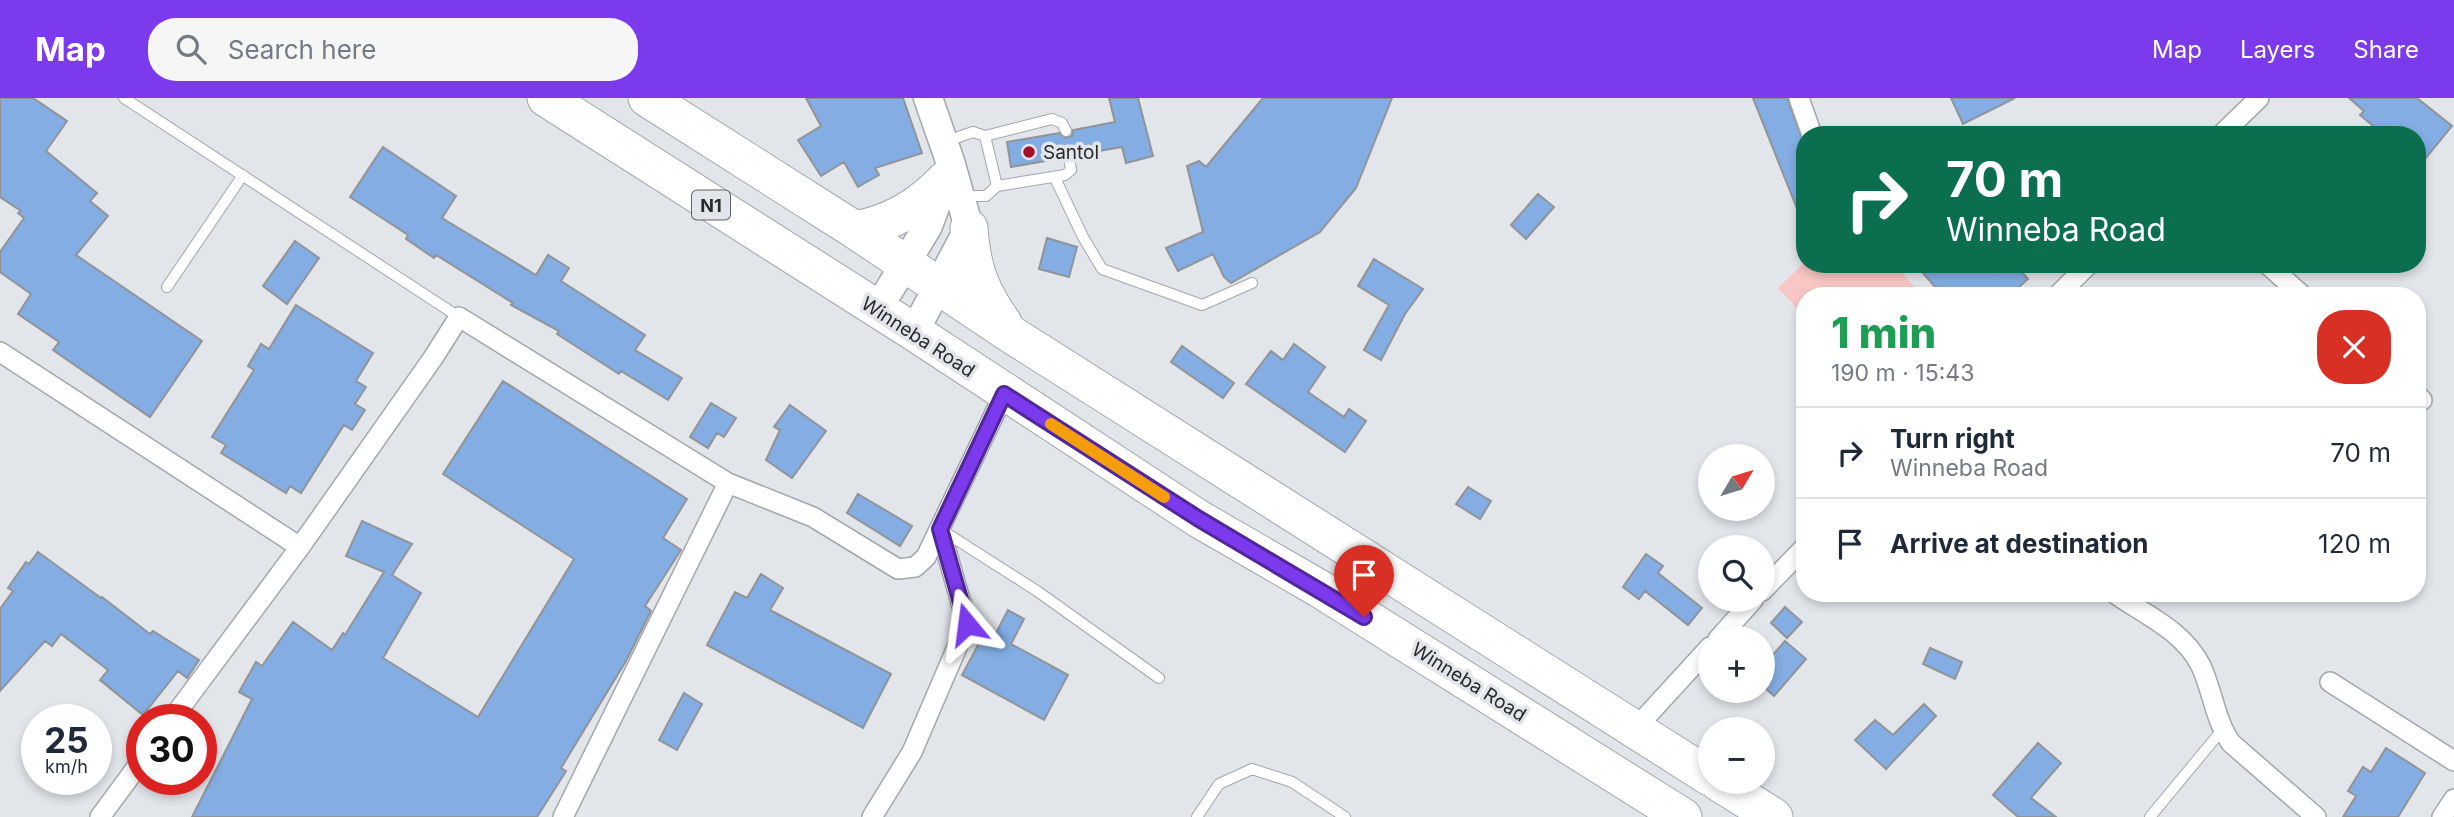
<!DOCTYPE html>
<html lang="en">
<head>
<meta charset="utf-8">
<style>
	:root { --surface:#fff; --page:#f6f6f7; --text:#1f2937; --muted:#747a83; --line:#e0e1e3; --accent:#7c3aed }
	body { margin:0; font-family:Inter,sans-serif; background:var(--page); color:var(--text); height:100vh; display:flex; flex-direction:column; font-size:26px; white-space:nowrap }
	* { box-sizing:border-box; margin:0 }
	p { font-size:23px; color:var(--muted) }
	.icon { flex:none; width:38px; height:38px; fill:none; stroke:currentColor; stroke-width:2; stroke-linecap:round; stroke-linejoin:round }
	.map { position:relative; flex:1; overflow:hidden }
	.panel { position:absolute; left:1796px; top:189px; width:630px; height:315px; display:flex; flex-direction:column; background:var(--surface); border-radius:28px; box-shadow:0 4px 10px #0003 }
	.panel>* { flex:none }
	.top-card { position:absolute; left:1796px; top:28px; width:630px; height:147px; border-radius:28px; box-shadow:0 4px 10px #0003; background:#0b6e4f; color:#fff; overflow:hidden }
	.needle { width:46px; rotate:52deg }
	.controls { position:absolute; left:1698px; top:346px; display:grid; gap:14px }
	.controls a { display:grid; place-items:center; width:77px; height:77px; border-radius:50%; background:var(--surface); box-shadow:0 4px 10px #0003; font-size:35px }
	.speed { position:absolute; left:21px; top:606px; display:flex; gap:14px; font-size:35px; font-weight:700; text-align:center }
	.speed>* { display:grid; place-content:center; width:91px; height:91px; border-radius:50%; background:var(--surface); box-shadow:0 4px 10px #0003; line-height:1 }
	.speed small { font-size:18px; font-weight:400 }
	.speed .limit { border:10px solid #d22; background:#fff; color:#111 }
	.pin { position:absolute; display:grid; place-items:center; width:60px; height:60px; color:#fff; margin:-72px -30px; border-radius:50% 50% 50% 0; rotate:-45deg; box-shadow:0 0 7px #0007 }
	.pin .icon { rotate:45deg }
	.me { position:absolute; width:77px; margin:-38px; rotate:344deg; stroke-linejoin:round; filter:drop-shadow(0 0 5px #0008) }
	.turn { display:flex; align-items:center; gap:24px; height:147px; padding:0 35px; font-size:32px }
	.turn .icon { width:91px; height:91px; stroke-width:2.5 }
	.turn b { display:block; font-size:49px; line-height:60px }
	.round { display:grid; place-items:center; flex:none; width:74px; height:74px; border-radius:28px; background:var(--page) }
	.headline { display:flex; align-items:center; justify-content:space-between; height:119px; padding:0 35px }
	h1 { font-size:42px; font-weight:800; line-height:52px; color:#1e9e55 }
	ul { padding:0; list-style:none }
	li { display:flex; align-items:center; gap:21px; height:91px; padding:0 35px; border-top:2px solid var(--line) }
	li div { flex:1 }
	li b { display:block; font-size:26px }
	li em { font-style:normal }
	header { display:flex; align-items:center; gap:42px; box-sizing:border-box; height:98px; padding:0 35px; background:var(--accent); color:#fff }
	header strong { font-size:33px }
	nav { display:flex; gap:38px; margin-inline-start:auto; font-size:24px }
	.search { width:490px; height:63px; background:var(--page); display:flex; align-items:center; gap:18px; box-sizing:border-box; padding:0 24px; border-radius:28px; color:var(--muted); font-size:26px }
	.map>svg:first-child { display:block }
	.green { fill:#f8c7c5 }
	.building { fill:#83ade3; stroke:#909498; stroke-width:2 }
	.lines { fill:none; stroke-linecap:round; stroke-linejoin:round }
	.lane-casing { stroke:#a3a6aa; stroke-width:12 }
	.street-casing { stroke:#a3a6aa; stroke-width:22 }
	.secondary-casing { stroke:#a3a6aa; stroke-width:31 }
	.highway-casing { stroke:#a3a6aa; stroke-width:39 }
	.lane { stroke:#fff; stroke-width:10 }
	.street { stroke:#fff; stroke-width:19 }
	.secondary { stroke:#fff; stroke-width:28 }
	.highway { stroke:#fff; stroke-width:37 }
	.route-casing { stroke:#51269a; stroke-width:18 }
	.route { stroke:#7c3aed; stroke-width:12 }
	.slow { stroke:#f59e0b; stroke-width:12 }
	.poi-dot { fill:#a70e29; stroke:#e2e5ea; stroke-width:2.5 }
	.labels { text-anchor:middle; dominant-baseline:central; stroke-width:7; stroke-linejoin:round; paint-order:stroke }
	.shield { fill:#e2e5ea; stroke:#606164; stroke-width:2 }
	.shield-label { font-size:18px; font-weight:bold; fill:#28292b }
	.poi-label { font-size:19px; fill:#28292b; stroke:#e2e5ea; text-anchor:start }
	.street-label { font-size:19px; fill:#28292b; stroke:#e2e5ea }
</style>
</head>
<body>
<header>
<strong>Map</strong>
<div class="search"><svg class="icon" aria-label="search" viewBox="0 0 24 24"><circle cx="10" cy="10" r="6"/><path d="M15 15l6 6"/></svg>Search here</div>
<nav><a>Map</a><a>Layers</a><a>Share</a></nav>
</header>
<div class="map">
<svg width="2454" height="719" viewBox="0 0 2454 719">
	<rect width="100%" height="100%" fill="#e2e5ea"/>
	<path class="green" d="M1804,165l90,1 29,32h-119v20l-26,-28z"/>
	<path class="building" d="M0,0h33l34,23 -21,30 51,42 -7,8 18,15 -32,39 126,86 -52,76 -97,-67 6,-8 -41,-28 13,-20 -31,-22v-20l24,-34 -6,-5 3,-2 -21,-14z
		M806,0h97l19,55 -47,15 4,7 -21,12 -14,-25 -23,14 -23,-36 23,-14z
		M1109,0h29l15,58 -27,7 -4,-16 -46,8 -7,-5 -5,2 -2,6 -51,9 -4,-25 52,-9 7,5 6,-2 1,-6 42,-8z
		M1263,0h129l-36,90 -36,44 -89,51 -7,-6 -11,-23 -35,17 -12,-23 37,-16 -16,-66 12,-5 7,6z
		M1753,0h34l17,46v82z
		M1951,0h64l-52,26z
		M2349,0h68l35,28 -35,43v-34h-33l-24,-20 4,-4z
		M383,49l73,49 -14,22 94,57 12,-20 21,13 -8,13 84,54 -10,15 47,28 -14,22 -47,-29 -2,3 -62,-40 2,-3 -48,-26 2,-2 -77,-48 -2,3 -28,-19 2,-4 -58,-38z
		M1538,96l16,13 -28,32 -15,-14z
		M1047,140l30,9 -8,30 -30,-8z
		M295,143l24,17 -32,46 -24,-18z
		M1374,161l49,30 -18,25 -24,46 -17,-10 25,-45 -31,-19z
		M1915,166h70l8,8 9,-8h13l13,15 -19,17h-66z
		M296,207l77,48 -17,28 10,6 -11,17 10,6 -13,20 -8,-5 -43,68 -11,-7 -4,7 -65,-40 5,-8 -14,-8 42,-67 -6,-4 13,-22 8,5z
		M1294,246l31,23 -17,25 36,25 5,-8 17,12 -21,31 -99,-68 25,-33 12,9z
		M1182,248l52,37 -11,15 -52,-36z
		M503,283l184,118 -24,39 18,12 -36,56 6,5 -25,50 -65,107 5,3 -29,46h-345l60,-118 -13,-7 17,-30 6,4 31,-44 39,28 11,-17 2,2 39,-63 -38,-16 16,-35 50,23 -20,31 29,18 -38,65 95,59 96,-158 -131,-85z
		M711,305l25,15 -12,19 -7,-4 -9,15 -18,-11z
		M790,307l36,26 -34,47 -26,-18 14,-30 -6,-3z
		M1468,389l23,14 -11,18 -24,-15z
		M858,396l54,32 -12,20 -53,-33z
		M38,454l63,46 1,-1 48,37 3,-3 46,29 -12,18 -9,-7 -35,44 -43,-35 8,-10 -47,-36 -9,12 -7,-5 -45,50v-82l13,-18 -5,-3 18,-26 3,2z
		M1646,456l17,12 -5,7 44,35 -14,17 -43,-34 -6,8 -16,-12z
		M761,476l22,14 -13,22 121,64 -28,54 -156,-83 28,-53 12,6z
		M1785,509l17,15 -15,16 -16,-15z
		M1008,512l16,9 -13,25 57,31 -24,45 -82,-45 24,-45 9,5z
		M1785,543l21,18 -32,37 -12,-11v-18z
		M1930,550l32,14 -7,17 -32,-15z
		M684,595l18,11 -25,46 -18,-10z
		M1924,606l12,12 -50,53 -31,-29 20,-20 18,15z
		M2038,645l23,20 -30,35 25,19h-38l-25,-22z
		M2386,650l39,25 -27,44h-55l13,-21 -8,-5 15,-24 8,5z"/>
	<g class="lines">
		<g class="lane-casing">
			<path id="lane" d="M124,0l335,219
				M985,38l67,-17 10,4 4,8
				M947,43l26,-9 12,4 12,50 -11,10h-22
				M1055,80l28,59 19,32 100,36 50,-22
				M997,88l68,-11 6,-5 -2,-13
				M167,189l76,-112
				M943,433l94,60 122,87
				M1197,719l22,-33 33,-15 40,13 53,35
				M2150,719l72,-87"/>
		</g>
		<g class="street-casing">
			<path id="street" d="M1799,0l13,37
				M2221,37l38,-37
				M2267,166l36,32
				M2057,198l32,-32
				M0,254l300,195
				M2417,297l5,5
				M1762,493l42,-43
				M2114,495c31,22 69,37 87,73 12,26 14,54 30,77l85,74
				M1718,541l35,-39
				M2330,584l124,79
				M172,621l128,-172 133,-189 26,-41 269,166 85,34 85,52 17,-2 11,-10 78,-163
				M1633,633l77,-84
				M100,719l42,-57
				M563,719l165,-334
				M872,719l40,-65 55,-128 -27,-95
				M2442,719l12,-18"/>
		</g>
		<g class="secondary-casing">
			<path id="secondary" d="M877,212l51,-84 17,-46
				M914,234l55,-104 -19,-67 -22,-63"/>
		</g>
		<g class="highway-casing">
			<path id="highway" d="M546,0l368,234 285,187 121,70 363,228
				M647,0l208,132 157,105 698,442
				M969,130c3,40 11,63 34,95
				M855,132c37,-7 64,-23 90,-50
				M1718,684l56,35"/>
		</g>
		<use href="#lane" class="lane"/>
		<use href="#street" class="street"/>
		<use href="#secondary" class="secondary"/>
		<use href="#highway" class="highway"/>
	</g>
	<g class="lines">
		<g class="route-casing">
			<path id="route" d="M967,526l-27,-95 64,-135 195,125 165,98"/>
		</g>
		<use href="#route" class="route"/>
		<path class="slow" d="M1051,326l113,73"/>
	</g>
	<circle class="poi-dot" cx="1029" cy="54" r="7"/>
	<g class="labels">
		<rect class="shield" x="692" y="92.5" width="38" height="29" rx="5"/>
		<g class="shield-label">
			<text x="711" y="107">N1</text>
		</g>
		<g class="poi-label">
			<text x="1043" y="54">Santol</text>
		</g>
		<g class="street-label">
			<text transform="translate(918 239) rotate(33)">Winneba Road</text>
			<text transform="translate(1469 584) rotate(32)">Winneba Road</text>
		</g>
	</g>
</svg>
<div class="controls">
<a><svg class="needle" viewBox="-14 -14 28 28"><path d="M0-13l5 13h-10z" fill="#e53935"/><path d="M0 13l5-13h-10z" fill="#747a83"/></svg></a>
<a><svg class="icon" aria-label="search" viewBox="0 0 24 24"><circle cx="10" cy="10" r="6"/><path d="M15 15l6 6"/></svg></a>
<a>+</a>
<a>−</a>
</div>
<div class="speed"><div>25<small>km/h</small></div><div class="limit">30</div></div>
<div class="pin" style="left:1364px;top:519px;background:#d93025"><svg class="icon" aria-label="arrive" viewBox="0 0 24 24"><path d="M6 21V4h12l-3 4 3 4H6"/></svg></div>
<svg class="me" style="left:967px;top:526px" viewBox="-20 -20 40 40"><path d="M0-17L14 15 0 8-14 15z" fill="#7c3aed" stroke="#fff" stroke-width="4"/></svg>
<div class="top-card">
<div class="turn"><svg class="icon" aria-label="right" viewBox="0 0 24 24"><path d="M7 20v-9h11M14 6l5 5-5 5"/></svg><div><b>70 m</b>Winneba Road</div></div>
</div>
<section class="panel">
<div class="headline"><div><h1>1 min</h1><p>190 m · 15:43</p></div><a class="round" style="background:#d93025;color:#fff"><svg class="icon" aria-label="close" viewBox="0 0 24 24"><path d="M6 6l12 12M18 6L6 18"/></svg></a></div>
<ul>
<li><svg class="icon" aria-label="right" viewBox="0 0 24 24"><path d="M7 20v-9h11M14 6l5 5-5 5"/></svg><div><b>Turn right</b><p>Winneba Road</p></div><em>70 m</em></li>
<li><svg class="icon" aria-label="arrive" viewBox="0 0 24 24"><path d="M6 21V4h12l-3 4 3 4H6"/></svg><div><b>Arrive at destination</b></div><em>120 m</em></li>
</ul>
</section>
</div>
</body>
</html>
